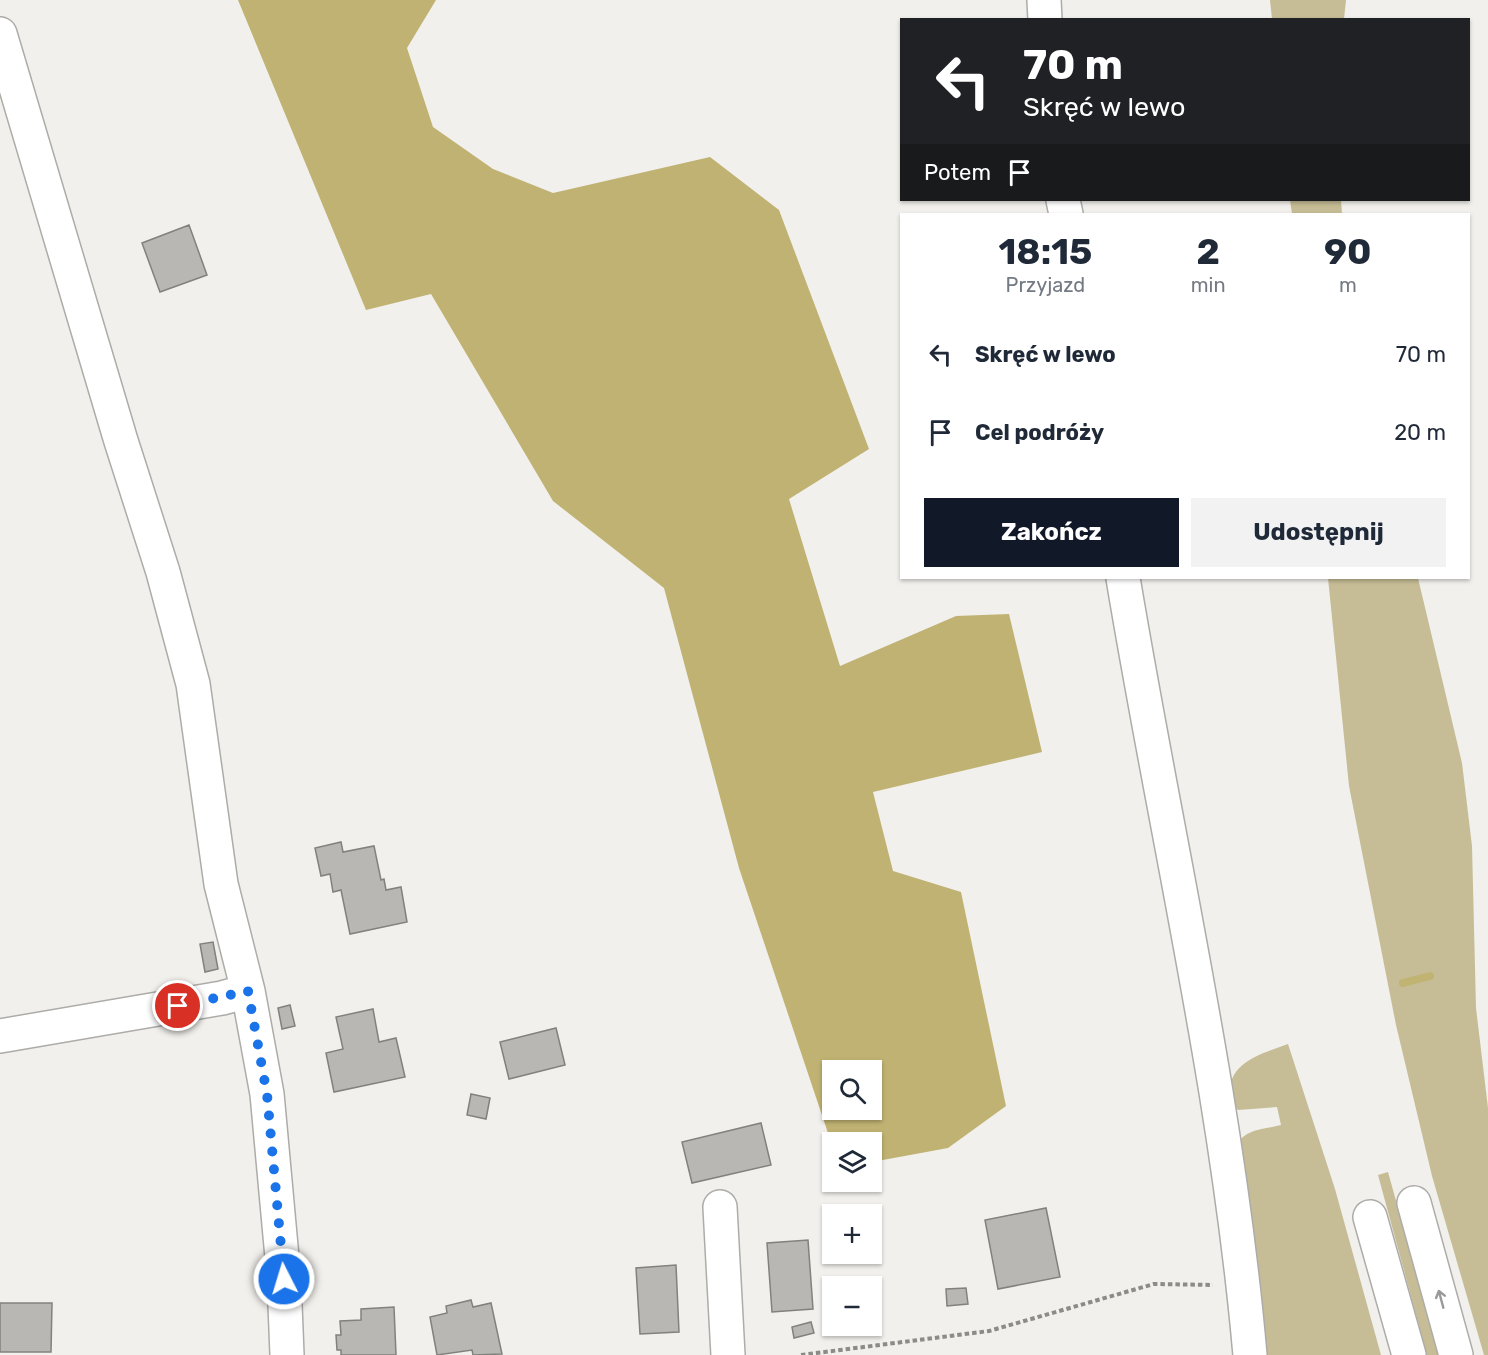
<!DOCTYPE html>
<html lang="pl">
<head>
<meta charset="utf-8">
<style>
	:root { --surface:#fff; --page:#f2f2f3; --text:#1f2937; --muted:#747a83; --accent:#111827 }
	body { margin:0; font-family:Rubik,sans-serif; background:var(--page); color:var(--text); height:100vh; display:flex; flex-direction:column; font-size:22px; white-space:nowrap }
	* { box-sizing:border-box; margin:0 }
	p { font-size:20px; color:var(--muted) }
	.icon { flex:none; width:33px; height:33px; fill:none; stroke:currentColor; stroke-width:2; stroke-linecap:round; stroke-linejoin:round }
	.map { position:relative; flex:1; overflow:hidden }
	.details { position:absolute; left:900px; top:213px; width:570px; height:366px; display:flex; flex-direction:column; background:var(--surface); border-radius:0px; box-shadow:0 2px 4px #0004 }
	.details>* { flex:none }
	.banner { position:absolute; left:900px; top:18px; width:570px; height:183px; border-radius:0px; box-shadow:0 2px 4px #0004; background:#202124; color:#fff; overflow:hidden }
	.fabs { position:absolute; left:822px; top:1060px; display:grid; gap:12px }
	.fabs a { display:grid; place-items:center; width:60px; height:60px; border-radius:0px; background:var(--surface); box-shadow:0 2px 4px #0004; font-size:30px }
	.pin { position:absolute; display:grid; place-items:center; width:51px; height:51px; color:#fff; margin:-26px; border:3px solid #fff; border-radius:50%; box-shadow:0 2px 6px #0007 }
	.me { position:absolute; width:66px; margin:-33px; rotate:355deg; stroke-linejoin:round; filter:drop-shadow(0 0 4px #0008) }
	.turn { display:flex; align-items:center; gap:21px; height:126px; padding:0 24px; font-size:27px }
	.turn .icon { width:78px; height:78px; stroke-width:2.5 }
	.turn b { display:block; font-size:42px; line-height:51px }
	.then { display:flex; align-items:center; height:57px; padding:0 24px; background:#0003; gap:12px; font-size:22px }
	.eta { display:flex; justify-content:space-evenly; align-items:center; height:102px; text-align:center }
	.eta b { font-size:36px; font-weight:700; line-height:42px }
	.cta { display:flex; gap:12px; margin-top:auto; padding:12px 24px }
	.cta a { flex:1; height:69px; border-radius:0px; background:var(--accent); color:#fff; font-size:24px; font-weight:700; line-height:69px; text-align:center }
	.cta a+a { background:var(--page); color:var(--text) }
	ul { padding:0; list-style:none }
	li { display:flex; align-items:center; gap:18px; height:78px; padding:0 24px }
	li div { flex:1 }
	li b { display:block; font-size:22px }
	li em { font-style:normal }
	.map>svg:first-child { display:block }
	.green { fill:#c6bd96 }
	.forest { fill:#c0b272; fill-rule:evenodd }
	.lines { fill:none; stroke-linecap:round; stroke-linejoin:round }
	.stream { stroke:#c1b372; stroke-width:8 }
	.building { fill:#b8b7b3; stroke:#81817d; stroke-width:1.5 }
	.minor-casing { stroke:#adaca8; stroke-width:36 }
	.highway-casing { stroke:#adaca8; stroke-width:36 }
	.path { stroke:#8b8b88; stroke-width:4; stroke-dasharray:4.5 3; stroke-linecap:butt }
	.minor { stroke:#fff; stroke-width:33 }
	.highway { stroke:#fff; stroke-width:33 }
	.oneway { stroke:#999998 }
	.route { stroke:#1a73e8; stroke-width:10; stroke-dasharray:0 18 }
</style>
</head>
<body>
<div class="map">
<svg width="1488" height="1355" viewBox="0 0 1488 1355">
	<rect width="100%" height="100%" fill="#f1f0ec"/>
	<path class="green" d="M1270,0h76l-2,19h-72z
		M1290,200h51l1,14h-50z
		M1328,578h90l44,185 10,83 4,162 12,100v247h-4l-52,-179 -36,-151 -47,-239z
		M1288,1044l47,145 46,166h-121l-24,-209c10,-18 27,-16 45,-21l-4,-18 -39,3 -9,-9c-3,-38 28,-46 59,-57z
		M1388,1172l51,183h-12l-49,-180z"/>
	<path class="forest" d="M238,0h198l-29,48 26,79 60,42 60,24 157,-36 69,53 90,239 -80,50 51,167 116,-50 53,-2 33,138 -169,40 20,79 68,21 45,214 -58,42 -76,14v-19l-40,2 -93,-277 -75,-280 -111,-87 -122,-207 -65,16zM832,1071h40v39h-40z"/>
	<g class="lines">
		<path class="stream" d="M1403,983l27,-7"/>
	</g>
	<path class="building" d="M189,225l18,50 -47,17 -18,-49z
		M341,842l2,10 31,-6 7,34 3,-1 2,11 15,-3 6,35 -57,12 -9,-44 -8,2 -3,-18 -9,2 -6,-28z
		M213,942l5,27 -13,3 -5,-28z
		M290,1005l5,21 -13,3 -4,-21z
		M373,1009l6,33 17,-4 9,39 -71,15 -8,-39 17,-4 -7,-32z
		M556,1028l9,37 -56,14 -9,-37z
		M471,1094l19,4 -4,21 -19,-4z
		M761,1123l10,42 -79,18 -10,-41z
		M1046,1208l14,69 -62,12 -13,-69z
		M808,1240l5,69 -41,3 -5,-69z
		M676,1265l3,67 -39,2 -4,-66z
		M966,1288l2,16 -21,2 -1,-17z
		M471,1300l2,7 18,-4 11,51 -29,1 -1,-5 -35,5 -7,-38 17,-4 -1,-7z
		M0,1303h52l-1,49h-51z
		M394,1307l2,48h-55v-5h-4l-1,-15h5l-1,-14 21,-1v-11z
		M811,1322l3,11 -20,5 -2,-11z"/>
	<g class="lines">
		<g class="minor-casing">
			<path id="minor" d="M1044,0l1,20
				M0,34l121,407 42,131 30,112 28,200 27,107 19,103 17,185 3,76
				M1063,200l3,14
				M1123,578c43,259 104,515 127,777
				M0,1036l222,-38 26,-7
				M720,1207l8,148"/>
		</g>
		<g class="highway-casing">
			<path id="highway" d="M1414,1203l42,152
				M1370,1217l39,138"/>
		</g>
		<path class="path" d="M801,1355l188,-24 165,-47 59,1"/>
		<use href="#minor" class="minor"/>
		<use href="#highway" class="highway"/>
	</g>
	<defs><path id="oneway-shaft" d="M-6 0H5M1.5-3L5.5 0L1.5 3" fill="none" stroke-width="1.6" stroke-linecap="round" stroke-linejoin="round" transform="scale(1.5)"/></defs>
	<use class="oneway" href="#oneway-shaft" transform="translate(1441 1299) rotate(-105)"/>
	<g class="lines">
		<path class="route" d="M178,1006l70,-15 19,103 17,185"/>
	</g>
</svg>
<div class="fabs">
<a><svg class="icon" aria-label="search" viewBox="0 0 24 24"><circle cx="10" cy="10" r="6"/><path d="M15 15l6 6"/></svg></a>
<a><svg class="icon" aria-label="layers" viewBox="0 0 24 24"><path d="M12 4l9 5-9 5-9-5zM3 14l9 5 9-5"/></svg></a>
<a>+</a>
<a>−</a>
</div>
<div class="pin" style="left:178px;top:1006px;background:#d93025"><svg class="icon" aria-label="arrive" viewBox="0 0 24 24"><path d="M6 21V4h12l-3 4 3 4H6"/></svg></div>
<svg class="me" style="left:284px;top:1279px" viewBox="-20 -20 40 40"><circle r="17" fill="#1a73e8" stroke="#fff" stroke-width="3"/><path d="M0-11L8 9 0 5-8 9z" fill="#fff"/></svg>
<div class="banner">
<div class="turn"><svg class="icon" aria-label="left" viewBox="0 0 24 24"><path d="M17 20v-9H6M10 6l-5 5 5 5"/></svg><div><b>70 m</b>Skręć w lewo</div></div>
<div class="then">Potem<svg class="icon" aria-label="arrive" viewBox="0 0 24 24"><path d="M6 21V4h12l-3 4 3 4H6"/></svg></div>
</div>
<section class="details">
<div class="eta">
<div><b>18:15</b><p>Przyjazd</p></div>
<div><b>2</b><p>min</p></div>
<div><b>90</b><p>m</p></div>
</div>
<ul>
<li><svg class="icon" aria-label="left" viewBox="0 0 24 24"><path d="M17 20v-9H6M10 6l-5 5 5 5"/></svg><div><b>Skręć w lewo</b></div><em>70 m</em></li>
<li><svg class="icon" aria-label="arrive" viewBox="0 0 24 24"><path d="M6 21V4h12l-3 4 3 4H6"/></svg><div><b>Cel podróży</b></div><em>20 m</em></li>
</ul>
<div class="cta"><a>Zakończ</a><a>Udostępnij</a></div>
</section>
</div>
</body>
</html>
